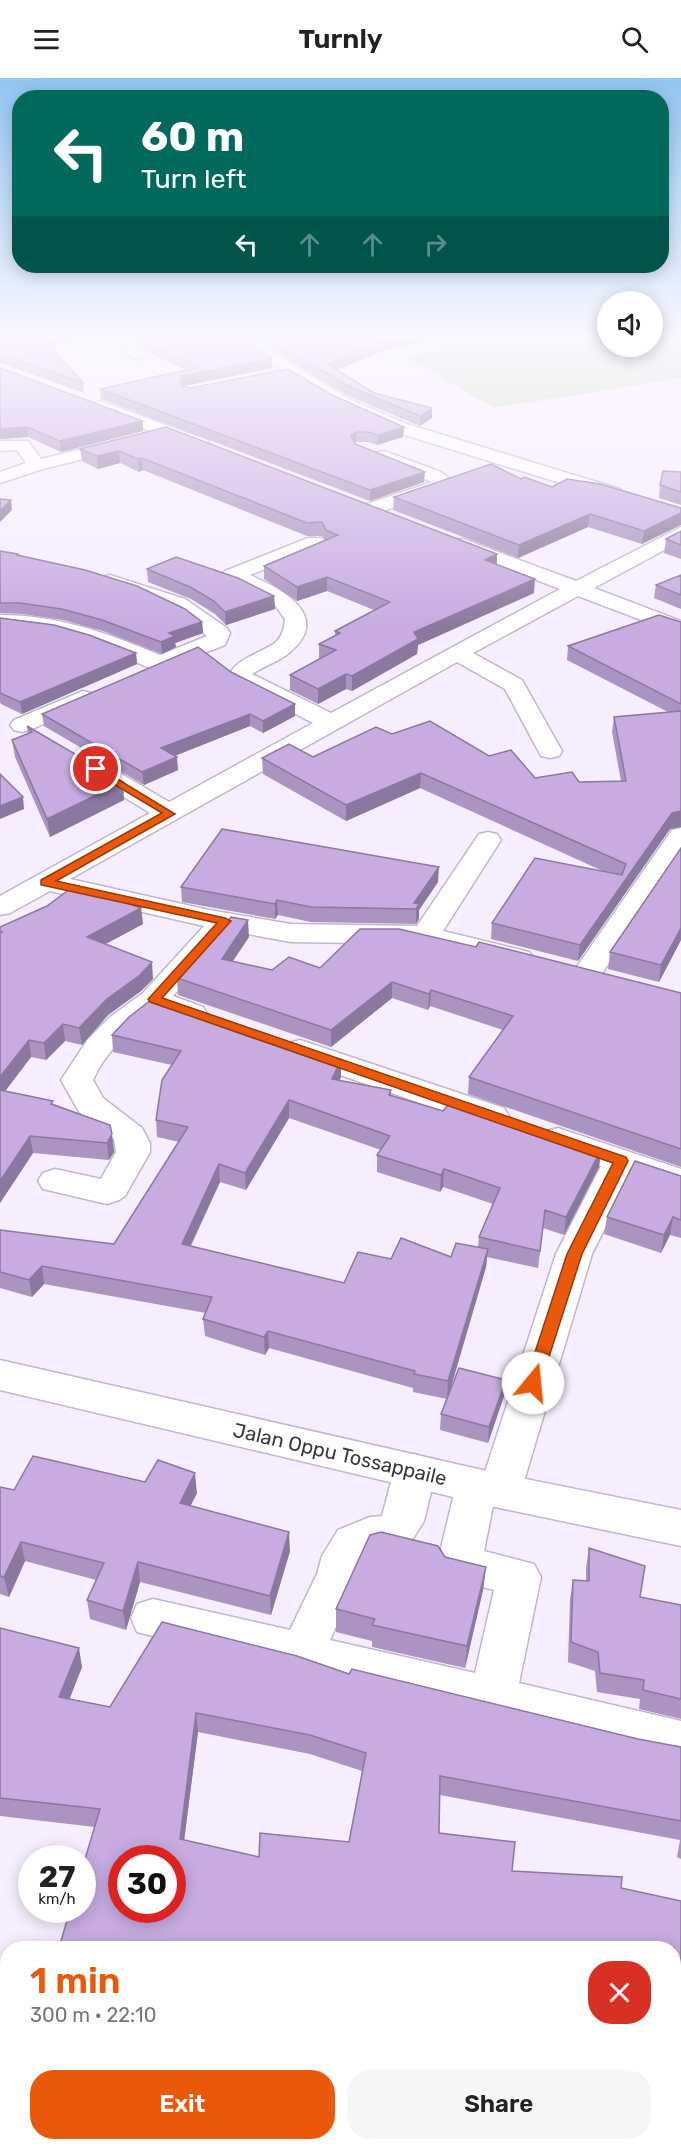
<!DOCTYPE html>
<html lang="en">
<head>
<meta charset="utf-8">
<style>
	:root { --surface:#fff; --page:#f6f6f6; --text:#222; --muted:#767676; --accent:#ea580c }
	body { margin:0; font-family:Rubik,sans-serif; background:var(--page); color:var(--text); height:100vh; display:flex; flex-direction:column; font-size:22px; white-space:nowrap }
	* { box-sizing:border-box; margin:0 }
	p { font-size:20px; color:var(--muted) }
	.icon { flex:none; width:33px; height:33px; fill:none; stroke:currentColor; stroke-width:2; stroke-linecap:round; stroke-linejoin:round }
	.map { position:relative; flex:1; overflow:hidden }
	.sheet { position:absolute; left:0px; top:1863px; width:681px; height:210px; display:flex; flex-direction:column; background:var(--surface); border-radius:24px 24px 0 0; box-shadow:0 3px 15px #0003 }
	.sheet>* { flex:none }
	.top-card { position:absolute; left:12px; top:12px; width:657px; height:183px; border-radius:24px; box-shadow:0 3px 15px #0003; background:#00695c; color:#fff; overflow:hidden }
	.fabs { position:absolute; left:597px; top:213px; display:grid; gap:12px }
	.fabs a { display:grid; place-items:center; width:66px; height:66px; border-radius:50%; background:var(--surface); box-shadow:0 3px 15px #0003; font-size:30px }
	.speed { position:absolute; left:18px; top:1767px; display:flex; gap:12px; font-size:30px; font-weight:700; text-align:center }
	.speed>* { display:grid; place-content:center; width:78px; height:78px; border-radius:50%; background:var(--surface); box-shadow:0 3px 15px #0003; line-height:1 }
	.speed small { font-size:15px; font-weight:400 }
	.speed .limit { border:9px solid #d22; background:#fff; color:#111 }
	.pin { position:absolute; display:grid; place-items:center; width:51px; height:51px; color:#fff; margin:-26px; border:3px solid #fff; border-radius:50%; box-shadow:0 2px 6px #0007 }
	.me { position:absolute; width:66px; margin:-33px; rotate:17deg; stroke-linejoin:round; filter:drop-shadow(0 0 4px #0008) }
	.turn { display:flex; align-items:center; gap:21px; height:126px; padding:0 30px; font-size:27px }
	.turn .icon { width:78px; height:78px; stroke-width:2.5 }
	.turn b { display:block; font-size:42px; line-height:51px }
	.lanes { display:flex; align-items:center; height:57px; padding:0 30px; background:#0003; justify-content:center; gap:30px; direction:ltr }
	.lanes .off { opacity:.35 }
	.round { display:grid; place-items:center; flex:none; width:63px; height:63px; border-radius:24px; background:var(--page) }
	.head { display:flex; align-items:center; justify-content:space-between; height:102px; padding:0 30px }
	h1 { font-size:36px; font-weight:600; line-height:45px; color:var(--accent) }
	.cta { display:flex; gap:12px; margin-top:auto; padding:12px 30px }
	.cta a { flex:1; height:69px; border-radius:24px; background:var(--accent); color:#fff; font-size:24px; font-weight:600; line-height:69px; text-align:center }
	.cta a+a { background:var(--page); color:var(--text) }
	header { display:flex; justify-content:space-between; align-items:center; height:78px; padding:0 30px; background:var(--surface); font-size:27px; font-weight:600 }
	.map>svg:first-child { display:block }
	.green { fill:#c3deb9 }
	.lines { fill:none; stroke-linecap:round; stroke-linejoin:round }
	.minor-casing { stroke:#c2b5cf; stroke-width:3 }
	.primary-casing { stroke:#c2b5cf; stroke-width:3 }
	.minor { fill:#fff; fill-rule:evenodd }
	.primary { fill:#fff; fill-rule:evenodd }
	.wall { fill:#ab93c2; fill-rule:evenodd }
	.shaded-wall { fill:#8b789e }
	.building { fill:#c7abe1; stroke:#8b789e; stroke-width:1.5; fill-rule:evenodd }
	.route { fill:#ea580c; stroke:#983908; stroke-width:1.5 }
	.labels { text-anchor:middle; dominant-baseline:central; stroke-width:4.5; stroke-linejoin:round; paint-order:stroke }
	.near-street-label { font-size:20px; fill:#3a353f; stroke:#fff }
</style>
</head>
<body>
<header><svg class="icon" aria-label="menu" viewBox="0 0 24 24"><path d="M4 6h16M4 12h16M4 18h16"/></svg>Turnly<svg class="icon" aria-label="search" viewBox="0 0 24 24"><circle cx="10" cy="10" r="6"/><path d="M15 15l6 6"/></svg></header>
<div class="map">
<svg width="681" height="2073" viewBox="0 0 681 2073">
	<rect width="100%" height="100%" fill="#f6eefe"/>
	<path class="green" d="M520,261h87l1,7h44l1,-7h12l16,8v31l-187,30 -89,-52z"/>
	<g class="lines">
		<g class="minor-casing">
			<path id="minor" d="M110,261h17l21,17 -3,3h-10z
				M232,261h18l95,58 62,27 213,65 2,4 -2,4h-14l-211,-65 -62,-29z
				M100,323l107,39 3,4 -3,4h-12l-101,-38 -2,-4z
				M126,360l6,1 3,4 -3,4 -89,22 -43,14v-11l26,-9 -9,-13 -17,1v-10h28l13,18z
				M384,373l57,21 14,11 -3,4 -74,26h-14l-2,-4 2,-4 68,-23 -54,-22 -3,-4 3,-4z
				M681,449v14l-87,47 87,33v14l-103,-39 -105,57 49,27 40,71 -3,5 -9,2 -9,-2 -36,-67 -48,-27 -387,217 139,31 82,14 126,2 62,-92 9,-2 9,2 4,6 -58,91 86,21 5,6 -5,6 -10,3 -93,-23 -135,-2 -60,-11 -58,65 30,11 4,6 -4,6 -11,3 -35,-11c-26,17 -51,40 -64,69l10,18 39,30 8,15v9l-25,44 -6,4 -12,4 -64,-15 -5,-8 5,-8 12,-4 46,10 15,-27 -2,-13 -35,-27 -18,-32 27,-41 22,-22 33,-24 61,-67 -154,-35 -40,22 -10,2v-19l150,-83 -75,-46 -3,-5 3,-5 9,-2 9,2 76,45 144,-79 -80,-41c-13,-19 33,-30 44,-41 6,-7 7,-13 8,-22l-11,-15 -49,-25 -3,-4 3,-4 83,-33h14l3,4 -3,4 -72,29c31,14 84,41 39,78 -11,9 -25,13 -37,21l79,39 229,-124 -111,-42 -3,-4 3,-4h14l113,42z
				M110,497l75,24 42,29 3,5 -5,12 -67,26c-14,-4 -29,-13 -43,-19 -38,-15 -74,-24 -115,-25v-12c57,0 108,18 160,40l47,-19 -36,-29 -68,-22 -3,-4 3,-4z
				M83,613l8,2 4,5 -4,5 -61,27 -8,2 -8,-2 -4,-5 4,-5z
				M681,750v28l-80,119 -4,6 -11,3 -11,-3 -4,-6 101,-145z
				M300,962l204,68 5,8 -5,8 -12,3 -12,-3 -191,-67 -5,-7 5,-7z
				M558,1050l123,41v24l-50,-17 -39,78 -71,237 -6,12 -15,5 -7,-2 -9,45 50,13 7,13 -22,106 162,38v44l-380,-91 -164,-42 -6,-14 6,-14 16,-5 137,31 27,-56 5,-18 16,-26 32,-13 12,-1 12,-45 6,-12 15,-5 15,5 6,12 -12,50 -15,24 -41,11 -38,84 145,33 19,-83 -50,-13 -7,-13 19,-78 6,-12 15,-5 8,3 71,-218 45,-88 -55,-19 -5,-8 5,-8z
				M0,1899l8,2v54l-8,-2z
				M674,1978l7,1v56l-7,-1z
				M8,2039v27h30l-1,7h-37v-31z"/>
		</g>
		<g class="primary-casing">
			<path id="primary" d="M0,1282l500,114 181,36v36l-181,-38 -500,-118z"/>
		</g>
		<use href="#minor" class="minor"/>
		<use href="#primary" class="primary"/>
	</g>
	<path class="wall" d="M0,261l50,7 33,37 1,10 -83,-30h-1z
		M131,261h112l29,29 -89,18 7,2 142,7 72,32 -1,10 -26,8 -9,-3h-12l-1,1 69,39 -54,19 -269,-102 -1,-10 86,-19 -39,-18z
		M254,261h177l-45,11 -50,20 38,23 58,15v10l-12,8 -74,-31z
		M0,290l143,53v10l-82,21 -33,-15 -28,2z
		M166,349l331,127v10l37,29 -116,52 -1,9 -65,37 -6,-2 -28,15 -28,-14v-15l29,-16v-15l16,-8v-5l39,-21 -47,-19 -30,10 -33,-22v-13l61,-26 -3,-4h-15l-164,-66 -4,2 -19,-9 -22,6 -16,-8 -2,-12z
		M681,394v33l-22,-7 1,-13z
		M521,401l31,8 129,21 -39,36 -54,-17 -70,31 -125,-48 1,-13z
		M681,453v28l-17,-6 2,-14z
		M0,473l18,3v1l184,67 1,11 -28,10 1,4 -14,7 -59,-23 -40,-11 -41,-6 -22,-1z
		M147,491l127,27 1,13 -49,16 -11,-11 -24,-15 -43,-17z
		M681,497v34l-27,-11 2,-13z
		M0,540l136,35 1,11 -115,50 -21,-10 -1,-2z
		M681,544v205l-11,2 -92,132 -87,-22 1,-16 113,-51 -185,-84 -74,33 -83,-47 -1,-16 51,-1 79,-23 97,22 46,22 44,4 42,-1 -9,-49 2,-15 54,-5 -101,-52 1,-14z
		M231,594l64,32v12l-32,17 -13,-7 -76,30 4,14 -34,15 -100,-59 -2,-12z
		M27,648l97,74 -74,37 -35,-80 -3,-17 16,-6z
		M681,770v92l-22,42 -51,-13 2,-17z
		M438,804l-19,28v9l-3,5 -105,-2 -33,-7 -3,4 -93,-17 -1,-15z
		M141,830l2,16 -38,20 48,35 -12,12 -33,24 -26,30 -17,-4 -19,19 -15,-3 -26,34 49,13 56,21 4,27 -5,8 -76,-7 -33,50v-276z
		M249,859l-17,24 40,9 48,-2 156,-21 205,46v174l-213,-73 1,-17 34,-47 -73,-24 -2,4 -36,-12 -61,49 -153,-52 -1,-17z
		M112,957l229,42 -2,4 52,9v6l52,15 158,39 -2,17 -35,68 -21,-7 -5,40 -51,-11 -1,10 -37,128 55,1 -16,47 -48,-13 1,-16 6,-15 -34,-7v-4l-144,-40 -4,7 -60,-19 -2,-17 3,-6 -162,-29 -12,13 -32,-9v-58l114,14 65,-102 -22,-5 -1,-17 16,-55 -59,-13zM289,1040l92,32 -4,5v17l63,20 3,-5 50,17 -14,33 -1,10 -27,10 -60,2 -47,24 -153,-37 29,-64 26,8z
		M681,1098v62l-11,-3 -9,18 -57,-19 3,-17z
		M0,1409l14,3 183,3 -7,13 100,45 -19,64 -131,-33 -14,48 -36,-11 -3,-19 9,-20 -71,-19 -16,36 -9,-3z
		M589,1470l51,49 41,8v114l-42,-10 1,-10 -43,-7 -2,-21 -27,-9 2,-63 3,-19 13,1v-13z
		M445,1479l41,10 -3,23 -18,78 -93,-21v-6l-36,-9v-23z
		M0,1550l82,39 -13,32 41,8 239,-33 289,65 43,8v112l-4,-2 3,-17 -240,-45 -1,38 73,38 109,17 60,13v151l-7,-4v-100l-579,-121 -95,-11zM198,1654l112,22 52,17 -13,71 -90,15 -75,-17z
		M583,2066h74l1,7h-75z"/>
	<path class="shaded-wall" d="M43,261h31l-30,8z
		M392,261h39l-45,11 -59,24v-10l60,-24z
		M272,280v10l-88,18 -4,4v-10l3,-4z
		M432,330v10l-12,8v-10z
		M143,343v10l-82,21 -1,-11z
		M27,349l1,10 -28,2v-10z
		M404,349l-1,10 -26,8 1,-10z
		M356,354v10l-5,5v-11z
		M119,373l1,12 -22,6 -1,-13z
		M142,380l1,12 -4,2 -1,-13z
		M425,394l-1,10 -54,19v-11z
		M11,422l1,10 -12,12v-11z
		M681,435v12l-39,19 2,-13z
		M590,436l-2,13 -70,31 1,-13z
		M497,476l-1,14 -11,-8z
		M327,499v14l-30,10v-14z
		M535,501l-1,14 -116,52 -1,9 -65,37v-15l62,-44z
		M274,518l1,13 -49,16 -1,-13z
		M202,544l1,11 -28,10 1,4 -14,7 -1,-12 8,-9z
		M136,575l1,11 -115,50 -2,-12z
		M346,596v15l-28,15v-15z
		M295,626v12l-32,17v-12z
		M250,636v12l-88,35 -1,-13z
		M177,679l1,13 -34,15 -2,-13z
		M421,695l-1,15 -74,33v-16z
		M123,704l1,18 -74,37 -3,-18z
		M23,719l1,12 -24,10v-13z
		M681,733v16l-11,2 -92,132 2,-16 92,-132z
		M439,789l-1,15 -19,28v9l-3,5v-15l-2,-6z
		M277,822l1,15 -3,4v-15z
		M141,830l2,16 -54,29 -2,-16z
		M248,842l1,17 -26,39 -1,-17z
		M681,850v12l-22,42 2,-17z
		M152,884l1,17 -12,12 -33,24 -26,30 -3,-17 28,-29z
		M392,904v16l-61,49v-17z
		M431,912l-1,16 -2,4 1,-16z
		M63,946l2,17 -19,19 -2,-17z
		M29,962l2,17 -31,41v-21z
		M341,982v17l-9,19v-17z
		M289,1022v18l-43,72 -1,-17z
		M112,1056l2,18 -5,8 -2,-17z
		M30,1058l3,17 -33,50v-22z
		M601,1072l-2,17 -35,68 2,-18z
		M219,1086l1,18 -37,79 -1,-17z
		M444,1091l-1,18 -3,5 1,-17z
		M673,1139l-3,18 -9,18 3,-18z
		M488,1171l-2,18 -39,132 1,-18z
		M42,1188l2,18 -12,13 -3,-17z
		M268,1253l1,17 -4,7 -1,-18z
		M506,1302l-2,16 -16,47 1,-16z
		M195,1395l2,20 -15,30 -2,-20z
		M289,1454l1,19 -19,64 -1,-19z
		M21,1464l4,19 -16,36 -5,-20z
		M138,1484l2,20 -14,48 -3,-19z
		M486,1489l-3,23 -18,78 2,-22z
		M79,1570l3,19 -19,49 -4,-19z
		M196,1635l2,19 -16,125 -2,-18z
		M8,1990v24l-8,25v-25z
		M173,2066h5l-1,7h-5z"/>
	<path class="building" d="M0,261h44l39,44 -83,-29z
		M142,261h101l29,19 -89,18 -3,4 2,6 8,2 98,-19 44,26 72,32 -26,8 -10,-3h-12l-5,4 4,8 70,28 -55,18 -270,-101 100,-22 -54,-24z
		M269,261h123l-5,1 -60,24 47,29 58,15 -12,8 -74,-31z
		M0,290l143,53 -83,20 -33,-14 -27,2z
		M166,349l331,127 -12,6 50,19 -121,53 4,7 -66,37 -6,-2 -28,15 -28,-14 46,-25 -17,-6 21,-11 -5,-2 55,-29 -63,-25 -30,10 -33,-21 74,-31 -12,-5 -4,-8 -15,1 -165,-65 -4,1 -19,-8 -22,5 -17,-7z
		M491,386l30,15 3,-2 28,10 15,-8 33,5 81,24v5l-37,18 -54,-17 -71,31 -125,-48z
		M663,393l18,1v20l-21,-7z
		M0,421l11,1 -11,11z
		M681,453v14l-15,-6z
		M0,473l18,3 -1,1 68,15 52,16 48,23 17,13 -33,11 6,3 -14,6 -59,-22 -40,-11 -42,-6h-20z
		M176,479l62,21 36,18 -49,16 -11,-11 -24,-14 -43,-18z
		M681,497v20l-25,-10z
		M659,537l22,7v82l-113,-58z
		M0,540l54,7 35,10 47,18 -116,49 -20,-9z
		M198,569l33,25 64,32 -32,17 -13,-7 -89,34 16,9 -35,15 -100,-58z
		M681,633v100l-9,2 -92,132 -88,-22 43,-65 87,17 4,-11 -205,-91 -75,32 -84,-47 27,-14 24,13 63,-30 16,7 38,-13 59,35 22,-6 24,28 37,-6 7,10 47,-1 -12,-64z
		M27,648l96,56 -76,37 -35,-79 20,-8z
		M0,696l23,23 -23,9z
		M222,751l217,38 -25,36 5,1 -3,5 -105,-2 -34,-7 -2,4 -94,-17z
		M681,770v80l-20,37 -51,-13z
		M75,807l66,23 -54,29 65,25 -12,13 -33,24 -28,29 -16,-4 -19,19 -15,-3 -29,37v-144l2,-1 -2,-1v-4l47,-21z
		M231,839l17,3 -26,39 50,11 17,-13 31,11 40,-39h39l77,18 3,-5 202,51v156l-212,-72 44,-61 -82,-26 -2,4 -37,-12 -61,48 -154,-52z
		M156,918l185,64 -9,19 59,11 -2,5 54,16 10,-12 148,51 -35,67 -21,-7 -5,41 -61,-14 21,-49 -56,-19 -3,6 -64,-20 13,-19 -101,-36 -44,73 -26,-9 -37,80 162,39 14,-31 33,7 10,-21 50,19 5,-14 32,6 -40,132 -34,-7 1,-3 -147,-40 -4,6 -61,-18 9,-22 -170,-31 -13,14 -29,-8v-42l114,14 74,-117 -32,-7 6,-40 19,-29 -69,-16 17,-18z
		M0,1012l53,11 -2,3 59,21 2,9 -5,9 -77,-7 -30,45z
		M635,1083l46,15v44l-8,-3 -9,18 -57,-18z
		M459,1290l47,12 -17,47 -48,-13z
		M33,1378l112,26 13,-22 37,13 -15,30 109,29 -19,64 -132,-34 -15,49 -36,-11 17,-37 -83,-21 -17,35 -4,-1v-89l14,3z
		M381,1454l57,14 7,11 41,10 -19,79 -95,-21 3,-6 -39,-10 34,-74z
		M589,1470l56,18 -5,31 41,8v94l-38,-9 1,-10 -44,-7 -2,-21 -27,-10 2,-62 16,1z
		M162,1544l135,34 52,18 3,-5 286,70 43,8v74l-241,-45 -1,57 76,9 -3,29 110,6 -1,11 60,13v131l-7,-3v-81h-615l11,-38h12v-41l18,-60 -100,-11v-170l79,20 -20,49 51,10zM196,1635l114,22 56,18 -17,89 -89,-9 -1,24 -79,-18zM122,1780h50v52h-50z
		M0,1946l8,1v43l-8,24z
		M94,2066h79l-1,7h-80z
		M392,2066h81l1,7h-82z
		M587,2066h70l1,7h-71z"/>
	<linearGradient id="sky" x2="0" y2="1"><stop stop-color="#92c5f1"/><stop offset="0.47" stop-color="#fbf7ff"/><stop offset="1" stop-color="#fbf7ff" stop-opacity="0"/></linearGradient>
	<rect width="681" height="551" fill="url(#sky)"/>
	<path class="route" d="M96,688l79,48 -119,67 169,37 6,3 -69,77 464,159 2,4 -46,93 -43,134 -6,2 -5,-2 -3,-5 42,-129 46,-91 -463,-161 -2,-3 2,-2 67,-74 -176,-38v-5l121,-67 -70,-42v-4z"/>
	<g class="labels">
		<g class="near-street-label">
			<text transform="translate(340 1376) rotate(13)">Jalan Oppu Tossappaile</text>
		</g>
	</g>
</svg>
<div class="fabs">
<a><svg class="icon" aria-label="sound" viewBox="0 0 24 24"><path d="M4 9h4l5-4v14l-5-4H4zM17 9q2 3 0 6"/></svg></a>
</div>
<div class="speed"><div>27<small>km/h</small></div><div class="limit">30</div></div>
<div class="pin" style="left:96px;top:691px;background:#d93025"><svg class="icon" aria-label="arrive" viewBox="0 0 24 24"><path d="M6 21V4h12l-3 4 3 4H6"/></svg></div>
<svg class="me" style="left:533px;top:1305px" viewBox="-20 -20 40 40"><circle r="19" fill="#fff"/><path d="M0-13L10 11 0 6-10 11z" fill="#ea580c"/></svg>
<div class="top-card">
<div class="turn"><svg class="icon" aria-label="left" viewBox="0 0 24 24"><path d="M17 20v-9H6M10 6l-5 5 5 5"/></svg><div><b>60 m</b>Turn left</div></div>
<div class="lanes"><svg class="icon" aria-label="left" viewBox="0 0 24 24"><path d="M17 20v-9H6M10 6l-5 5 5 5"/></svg><svg class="icon off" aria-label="ahead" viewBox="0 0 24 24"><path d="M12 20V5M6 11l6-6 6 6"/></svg><svg class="icon off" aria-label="ahead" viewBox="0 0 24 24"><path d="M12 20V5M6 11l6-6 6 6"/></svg><svg class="icon off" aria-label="right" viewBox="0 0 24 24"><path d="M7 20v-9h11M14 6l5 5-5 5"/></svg></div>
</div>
<section class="sheet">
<div class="head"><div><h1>1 min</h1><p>300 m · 22:10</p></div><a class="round" style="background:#d93025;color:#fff"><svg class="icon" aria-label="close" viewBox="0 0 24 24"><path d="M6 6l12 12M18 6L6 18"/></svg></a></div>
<div class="cta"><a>Exit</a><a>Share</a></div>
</section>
</div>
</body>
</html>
